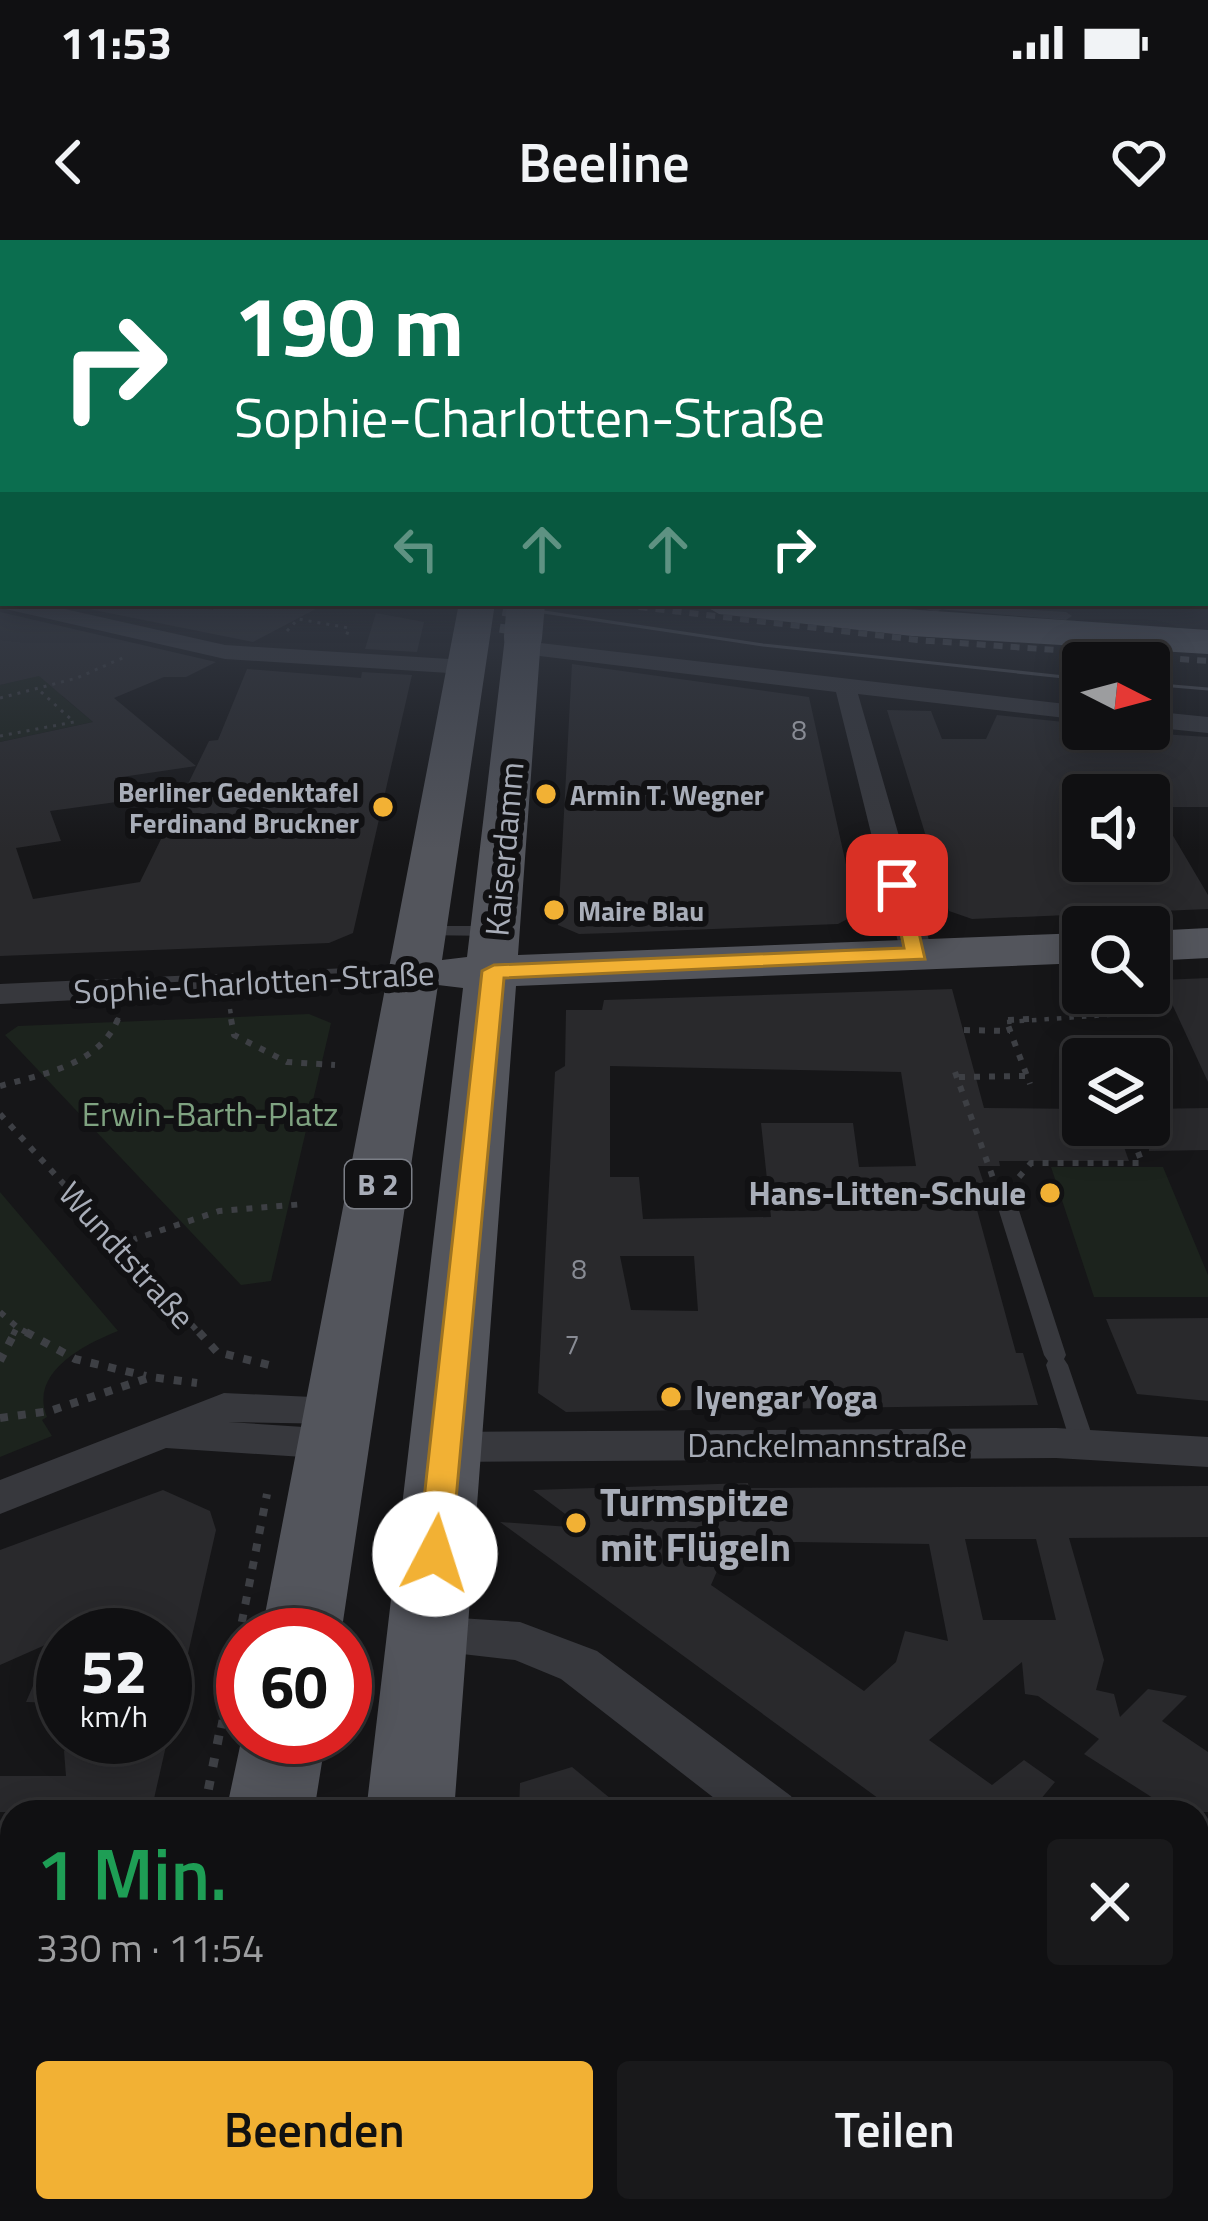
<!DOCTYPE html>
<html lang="de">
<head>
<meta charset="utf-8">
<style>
	:root { --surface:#101012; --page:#19191b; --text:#f1f3f6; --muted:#9c9d9f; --line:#303032; --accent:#f2b134 }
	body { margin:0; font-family:"Titillium Web",sans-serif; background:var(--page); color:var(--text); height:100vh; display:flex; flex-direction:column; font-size:45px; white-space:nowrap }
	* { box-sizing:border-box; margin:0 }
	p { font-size:39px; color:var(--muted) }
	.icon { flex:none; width:66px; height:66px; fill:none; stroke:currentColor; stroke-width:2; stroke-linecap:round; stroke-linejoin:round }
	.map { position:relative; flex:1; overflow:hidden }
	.side { position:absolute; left:0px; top:1560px; width:1209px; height:423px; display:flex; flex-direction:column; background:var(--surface); border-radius:36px 36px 0 0; box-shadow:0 6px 30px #0003,0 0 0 3px var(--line) }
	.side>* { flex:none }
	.banner { position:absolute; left:0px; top:0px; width:1209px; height:366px; box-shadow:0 6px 30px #0003,0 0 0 3px var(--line); background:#0b6e4f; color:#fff; overflow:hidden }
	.needle { width:78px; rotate:96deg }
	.buttons { position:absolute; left:1062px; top:402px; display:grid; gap:24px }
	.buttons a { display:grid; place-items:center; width:108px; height:108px; border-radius:12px; background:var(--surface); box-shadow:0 6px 30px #0003,0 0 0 3px var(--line); font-size:60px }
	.speed { position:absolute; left:36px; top:1368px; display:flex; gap:24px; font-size:60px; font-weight:700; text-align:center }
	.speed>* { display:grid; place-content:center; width:156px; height:156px; border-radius:50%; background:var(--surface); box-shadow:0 6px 30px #0003,0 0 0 3px var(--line); line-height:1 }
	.speed small { font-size:30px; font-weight:400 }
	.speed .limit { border:18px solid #d22; background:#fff; color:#111 }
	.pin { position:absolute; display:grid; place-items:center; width:102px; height:102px; color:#fff; margin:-51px; border-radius:24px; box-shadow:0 6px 18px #0006 }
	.me { position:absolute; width:132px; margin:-66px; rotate:5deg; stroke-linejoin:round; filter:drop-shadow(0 0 9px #0008) }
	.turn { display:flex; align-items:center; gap:42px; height:252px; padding:0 36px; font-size:54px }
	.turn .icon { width:156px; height:156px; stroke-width:2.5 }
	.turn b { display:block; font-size:84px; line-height:102px }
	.lanes { display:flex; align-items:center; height:114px; padding:0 36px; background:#0003; justify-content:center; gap:60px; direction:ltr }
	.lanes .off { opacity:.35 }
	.round { display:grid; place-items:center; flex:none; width:126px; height:126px; border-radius:12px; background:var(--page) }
	.overview { display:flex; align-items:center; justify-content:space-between; height:204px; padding:0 36px }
	h1 { font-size:72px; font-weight:600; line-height:90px; color:#1e9e55 }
	.cta { display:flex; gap:24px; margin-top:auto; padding:24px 36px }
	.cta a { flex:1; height:138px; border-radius:12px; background:var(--accent); color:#111; font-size:48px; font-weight:600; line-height:138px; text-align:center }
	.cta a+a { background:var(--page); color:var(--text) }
	.status { display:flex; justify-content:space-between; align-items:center; height:84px; padding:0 60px; background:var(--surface); direction:ltr }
	.status svg { height:33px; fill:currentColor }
	header { display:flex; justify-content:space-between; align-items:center; height:156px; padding:0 36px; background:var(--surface); font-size:54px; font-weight:600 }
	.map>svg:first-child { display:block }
	.green { fill:#1c231d }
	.building { fill:#29292c; fill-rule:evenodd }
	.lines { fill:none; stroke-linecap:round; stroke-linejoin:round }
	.path-far4 { stroke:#3d3f44; stroke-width:3; stroke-dasharray:3 6; stroke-linecap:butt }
	.path-far3 { stroke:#3d3f44; stroke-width:4.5; stroke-dasharray:4.5 8; stroke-linecap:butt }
	.path-far2 { stroke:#3d3f44; stroke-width:6; stroke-dasharray:6 9; stroke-linecap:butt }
	.path-far1 { stroke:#3d3f44; stroke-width:8; stroke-dasharray:8 10; stroke-linecap:butt }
	.path { stroke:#3d3f44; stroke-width:9; stroke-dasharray:9 14; stroke-linecap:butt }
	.lane { fill:#37383d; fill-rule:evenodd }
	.street { fill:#37383d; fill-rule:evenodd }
	.primary { fill:#53555c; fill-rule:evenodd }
	.highway { fill:#63666e; fill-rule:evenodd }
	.tram { stroke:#4a4c52; stroke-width:3 }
	.rail { stroke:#4a4c52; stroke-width:6; stroke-dasharray:9 8; stroke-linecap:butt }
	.primary-bridge { stroke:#53555c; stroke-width:38 }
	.route { fill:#f2b134; stroke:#9d7322; stroke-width:3 }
	.poi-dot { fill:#f2b134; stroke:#111113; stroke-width:4.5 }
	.labels { text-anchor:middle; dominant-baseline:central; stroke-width:12; stroke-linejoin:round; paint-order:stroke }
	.number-label { font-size:27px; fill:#888b94 }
	.far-poi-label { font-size:27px; font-weight:bold; fill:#a8adb8; stroke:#111113; text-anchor:start }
	.shield { fill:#111113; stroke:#7b7e86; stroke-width:3 }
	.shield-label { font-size:30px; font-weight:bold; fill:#a8adb8 }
	.street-label { font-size:33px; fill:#a8adb8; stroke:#111113 }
	.park-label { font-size:33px; fill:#7fa381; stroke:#111113 }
	.poi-label { font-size:33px; font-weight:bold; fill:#a8adb8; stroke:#111113; text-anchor:end }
	.near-poi-label { font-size:39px; font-weight:bold; fill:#a8adb8; stroke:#111113; text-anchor:start }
</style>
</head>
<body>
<div class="status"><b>11:53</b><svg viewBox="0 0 49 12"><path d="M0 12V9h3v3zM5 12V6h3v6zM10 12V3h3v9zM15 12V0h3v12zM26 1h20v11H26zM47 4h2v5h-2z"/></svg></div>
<header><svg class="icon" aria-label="back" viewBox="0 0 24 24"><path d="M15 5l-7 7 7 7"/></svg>Beeline<svg class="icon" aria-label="heart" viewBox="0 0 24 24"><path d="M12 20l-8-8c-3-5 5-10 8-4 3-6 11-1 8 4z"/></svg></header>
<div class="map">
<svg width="1208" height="1981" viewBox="0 0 1208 1981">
	<rect width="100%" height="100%" fill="#161618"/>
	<path class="green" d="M61,430l1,26 31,26 -93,20v-57z
		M309,774l22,9 -60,258 -30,4 -236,-250 13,-9z
		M1051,927h112l45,108v22h-114z
		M0,952l118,139c-30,12 -90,40 -71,86l-5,3 10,16 -52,21z"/>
	<path class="building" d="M59,363h120l34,7 3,-7h111l-74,39z
		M0,372l216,50 -30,15h-22l-50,21 82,68 -81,12 9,23 -74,10 11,30 -45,7 17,51 107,-17 69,-141 9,-1 29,-71 114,9 1,-6 50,3 -59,258 -24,10 -329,13v-214l93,-20 -54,-46 -39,9z
		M376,373l48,9 -7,30 -52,-3z
		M572,424l237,33 48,217 -19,10 -226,9 -33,1 -21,-9z
		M887,470l44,1 11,28h44l11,-24 86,9v5l125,8v70h-52l52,88v14l-236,10 -23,-8zM1083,555h66v66h-66z
		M1208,738v104l-47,-102z
		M952,749l32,119 99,1v16h33l13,36h-130l1,5h-22l6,18h-14l46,169h7l15,52 -472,7 -28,-19 17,-321 10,-6 1,-56h36l2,-10zM610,826l291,6 15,94 -57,1 -6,-44h-92l10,94 -128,2 -4,-42h-29zM620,1016h74l4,55 -67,-1z
		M1208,868v42l-59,1v-42z
		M1208,1078v83l-71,-7 -31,-75z
		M748,1243l1,5 459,-2v51l-139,1 35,122 -8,30 18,4 6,23 28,-28 39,7 -25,25 46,31v60h-33l-91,-58 15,-15 -61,-43 -13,-2 -3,-32 -93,78 63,45 32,-25 31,22 -25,30h-133l-397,-290 84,6 -51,-38zM965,1299h71l20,81h-73zM730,1301l199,3 19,97 -43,-10 -9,31 -32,29 -153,-106z
		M163,1250l47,21 6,19 -39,172 -12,-1v-66h-102v68l-37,-1 26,-60 -52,23v-115z
		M75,1497h93l-17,75h-151v-36h66l-2,-25z
		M572,1527l55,45h-108l1,-29z"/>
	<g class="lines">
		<path class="path-far4" d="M287,391l11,-12 51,9 -3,9
			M0,458l77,-20 50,-22
			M0,496l74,-14 -35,-32"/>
		<path class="path-far3" d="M1098,686l40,-1
			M230,769l2,13
			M117,782l2,-6
			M1007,782l157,-11"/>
		<path class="path-far2" d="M231,779l3,16 53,27 48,3
			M1029,779l-23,1 24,64
			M964,790l46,1
			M955,832l38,106
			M959,837l68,-1
			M0,846c43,-12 99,-21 118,-67
			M0,874l201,221
			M1019,937l12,-14h111l-14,-38
			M117,1005l102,-34 86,-7
			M0,1072l17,15
			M13,1095l4,-8 14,8"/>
		<path class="path-far1" d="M26,1092l49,27 71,17
			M199,1092l18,20 56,14
			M0,1121l15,-29
			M0,1178l50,-7 101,-34 46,6
			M221,1488l46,-234"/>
		<path class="path" d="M204,1572l17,-87
			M122,1981l2,-10"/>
		<path class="lane" d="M932,363l134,9 6,4 -6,4 -129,-11z
			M422,686h75l8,5 -8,5 -81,-1 -2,-4z
			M1004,949l10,6 52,160 -2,4 4,6 27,79 -3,6h-18l-3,-6 -25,-79 2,-4 -4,-6 -50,-160z"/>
		<path class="street" d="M3,358v5h35l187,42 240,15 12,7 -12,7 -240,-15 -224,-51z
			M904,363h43l1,2 -11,7z
			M523,401l560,65v14l-225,-26 75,260 -16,9 -16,-9 -65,-262 -321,-39 -4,-5z
			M1149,471l59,6v16l-59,-6z
			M414,725l11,3 5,7 -5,7 -425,22v-20z
			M224,1153l131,6 6,10 -6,10 -16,5 -111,-2 106,7 16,4 6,11 -6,11 -16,4 -168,-11 -166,66v-34z
			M1056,1188l152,9v30l-152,-9 -611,4 -16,-4 -6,-11 6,-11 16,-4z
			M428,1376l92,6 77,29 194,145 8,16h-67l-171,-133 -46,-19 -105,-12 -7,-13 7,-13z
			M1197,1870l11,5v66l-11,-4z"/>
		<path class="primary" d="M459,363h36l-53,357 25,-3 38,-320 18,-11 18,11 -23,318 565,-22v30l-567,23 -62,826h-88l97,-824 -25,-3 -97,650h-80z
			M1208,688v30l-59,3v-30z
			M243,1492v5h83l-12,75h-88z
			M148,1971h106l-2,10h-106z
			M317,1971h106l-1,10h-106z"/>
		<path class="highway" d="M700,363h118l390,27v24l-296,-18 -193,-22z"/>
		<path class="tram" d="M484,363l279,42 320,34
			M1149,444l59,5"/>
		<path class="rail" d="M605,363l312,37 291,21
			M502,393l5,-30"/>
		<path class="primary-bridge" d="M523,397l3,-34"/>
	</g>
	<linearGradient id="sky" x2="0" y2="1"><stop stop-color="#0c0c0d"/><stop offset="0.55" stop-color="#363c48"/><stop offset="1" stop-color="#363c48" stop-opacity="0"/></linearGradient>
	<rect width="1208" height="610" fill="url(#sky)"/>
	<path class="route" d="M890,641l18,4 17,74 -421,19 -53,576 -4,9h-24l-5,-9 64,-583 12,-6 410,-17z"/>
	<g class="poi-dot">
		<circle cx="546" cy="554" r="12"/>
		<circle cx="383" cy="567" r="12"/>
		<circle cx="554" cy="670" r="12"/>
		<circle cx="1050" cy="953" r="12"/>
		<circle cx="671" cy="1157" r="12"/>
		<circle cx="576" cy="1283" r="12"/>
	</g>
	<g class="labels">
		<g class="number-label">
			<text x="799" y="489">8</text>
			<text x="579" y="1028">8</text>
			<text x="572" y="1103">7</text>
		</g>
		<g class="far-poi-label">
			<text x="359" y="551" text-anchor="end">Berliner Gedenktafel<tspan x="359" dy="31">Ferdinand Bruckner</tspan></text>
			<text x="570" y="554">Armin T. Wegner</text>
			<text x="578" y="670">Maire Blau</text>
		</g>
		<rect class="shield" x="345" y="920" width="66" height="48" rx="9"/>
		<g class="shield-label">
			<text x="378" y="944">B 2</text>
		</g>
		<g class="street-label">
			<text transform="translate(504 609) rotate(-85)">Kaiserdamm</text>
			<text transform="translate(254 742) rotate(-3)">Sophie-Charlotten-Straße</text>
			<text transform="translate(127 1015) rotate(48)">Wundtstraße</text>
			<text x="827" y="1205">Danckelmannstraße</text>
		</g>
		<g class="park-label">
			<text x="210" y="874">Erwin-Barth-Platz</text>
		</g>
		<g class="poi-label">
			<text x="1026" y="953">Hans-Litten-Schule</text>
			<text x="695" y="1157" text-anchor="start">Iyengar Yoga</text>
		</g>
		<g class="near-poi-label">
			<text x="600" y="1261">Turmspitze<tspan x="600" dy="45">mit Flügeln</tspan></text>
		</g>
	</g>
</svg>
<div class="buttons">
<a><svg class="needle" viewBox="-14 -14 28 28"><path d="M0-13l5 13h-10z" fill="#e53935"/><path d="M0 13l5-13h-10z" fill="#9c9d9f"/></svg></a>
<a><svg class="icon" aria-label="sound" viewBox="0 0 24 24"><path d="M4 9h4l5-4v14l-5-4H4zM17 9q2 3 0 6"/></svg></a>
<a><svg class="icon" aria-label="search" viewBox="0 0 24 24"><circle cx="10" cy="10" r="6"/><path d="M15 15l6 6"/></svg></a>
<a><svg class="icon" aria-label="layers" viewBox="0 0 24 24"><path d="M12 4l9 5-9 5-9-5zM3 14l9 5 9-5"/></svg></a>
</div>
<div class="speed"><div>52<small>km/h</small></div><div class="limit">60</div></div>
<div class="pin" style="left:897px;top:645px;background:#d93025"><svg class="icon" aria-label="arrive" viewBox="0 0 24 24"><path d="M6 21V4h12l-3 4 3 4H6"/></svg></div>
<svg class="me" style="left:435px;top:1314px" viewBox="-20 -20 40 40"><circle r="19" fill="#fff"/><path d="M0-13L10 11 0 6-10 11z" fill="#f2b134"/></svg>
<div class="banner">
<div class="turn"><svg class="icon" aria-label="right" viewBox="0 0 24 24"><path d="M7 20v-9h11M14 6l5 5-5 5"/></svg><div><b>190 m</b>Sophie-Charlotten-Straße</div></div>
<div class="lanes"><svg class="icon off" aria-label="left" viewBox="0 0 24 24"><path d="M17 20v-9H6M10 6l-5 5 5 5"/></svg><svg class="icon off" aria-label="ahead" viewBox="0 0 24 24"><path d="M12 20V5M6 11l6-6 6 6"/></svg><svg class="icon off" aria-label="ahead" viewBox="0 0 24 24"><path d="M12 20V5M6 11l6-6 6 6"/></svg><svg class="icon" aria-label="right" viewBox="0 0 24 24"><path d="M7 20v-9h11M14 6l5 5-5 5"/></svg></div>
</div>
<section class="side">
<div class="overview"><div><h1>1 Min.</h1><p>330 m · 11:54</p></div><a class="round"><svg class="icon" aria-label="close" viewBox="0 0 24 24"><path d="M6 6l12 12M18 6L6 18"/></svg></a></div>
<div class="cta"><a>Beenden</a><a>Teilen</a></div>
</section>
</div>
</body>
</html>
